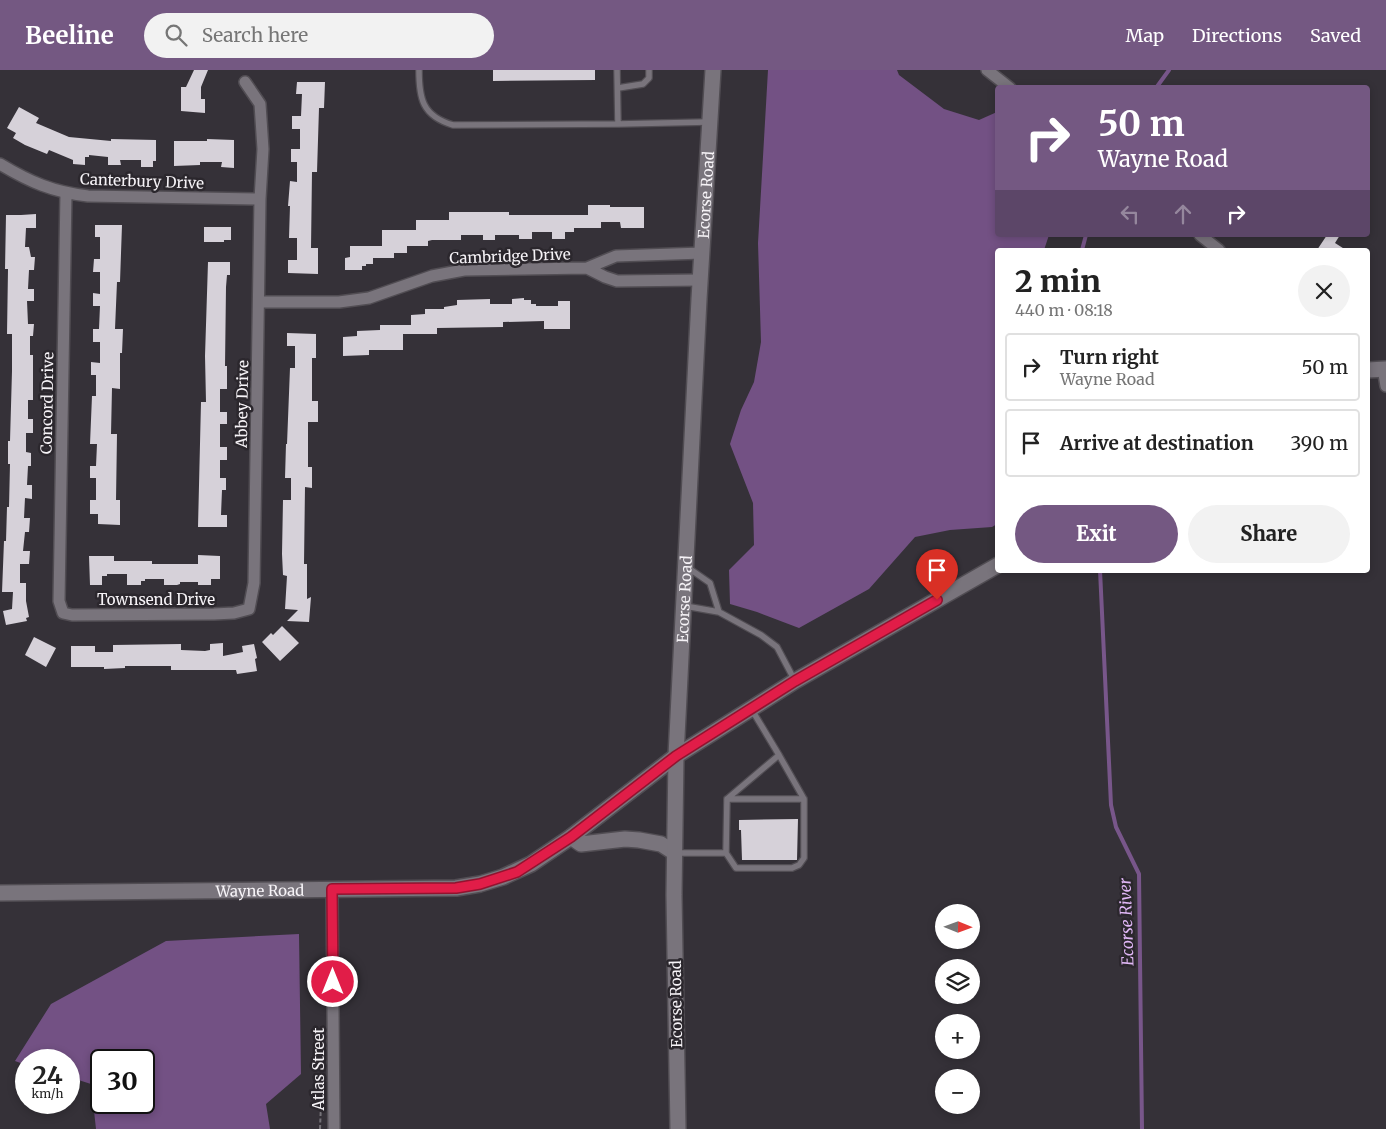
<!DOCTYPE html>
<html lang="en">
<head>
<meta charset="utf-8">
<style>
	:root { --surface:#fff; --page:#f2f2f2; --text:#222; --muted:#767676; --line:#e0e0e0; --accent:#745882 }
	body { margin:0; font-family:Merriweather,serif; background:var(--page); color:var(--text); height:100vh; display:flex; flex-direction:column; font-size:19px; white-space:nowrap }
	* { box-sizing:border-box; margin:0 }
	p { font-size:16px; color:var(--muted) }
	.icon { flex:none; width:28px; height:28px; fill:none; stroke:currentColor; stroke-width:2; stroke-linecap:round; stroke-linejoin:round }
	.map { position:relative; flex:1; overflow:hidden }
	.drawer { position:absolute; left:995px; top:178px; width:375px; height:325px; display:flex; flex-direction:column; background:var(--surface); border-radius:5px; box-shadow:0 2px 8px #0003 }
	.drawer>* { flex:none }
	.hud { position:absolute; left:995px; top:15px; width:375px; height:152px; border-radius:5px; box-shadow:0 2px 8px #0003; background:#745882; color:#fff; overflow:hidden }
	.needle { width:32px; rotate:91deg }
	.buttons { position:absolute; left:935px; top:834px; display:grid; gap:10px }
	.buttons a { display:grid; place-items:center; width:45px; height:45px; border-radius:50%; background:var(--surface); box-shadow:0 2px 8px #0003; font-size:25px }
	.speed { position:absolute; left:15px; top:979px; display:flex; gap:10px; font-size:25px; font-weight:700; text-align:center }
	.speed>* { display:grid; place-content:center; width:65px; height:65px; border-radius:50%; background:var(--surface); box-shadow:0 2px 8px #0003; line-height:1 }
	.speed small { font-size:12px; font-weight:400 }
	.speed .limit { border:2px solid #111; border-radius:8px; background:#fff; color:#111 }
	.pin { position:absolute; display:grid; place-items:center; width:42px; height:42px; color:#fff; margin:-51px -21px; border-radius:50% 50% 50% 0; rotate:-45deg; box-shadow:0 0 5px #0007 }
	.pin .icon { rotate:45deg }
	.me { position:absolute; width:55px; margin:-28px; rotate:0deg; stroke-linejoin:round; filter:drop-shadow(0 0 4px #0008) }
	.turn { display:flex; align-items:center; gap:18px; height:105px; padding:0 20px; font-size:22px }
	.turn .icon { width:65px; height:65px; stroke-width:2.5 }
	.turn b { display:block; font-size:35px; line-height:42px }
	.lanes { display:flex; align-items:center; height:48px; padding:0 20px; background:#0003; justify-content:center; gap:25px; direction:ltr }
	.lanes .off { opacity:.35 }
	.round { display:grid; place-items:center; flex:none; width:52px; height:52px; border-radius:26px; background:var(--page) }
	.headline { display:flex; align-items:center; justify-content:space-between; height:85px; padding:0 20px }
	h1 { font-size:30px; font-weight:800; line-height:38px }
	.cta { display:flex; gap:10px; margin-top:auto; padding:10px 20px }
	.cta a { flex:1; height:58px; border-radius:30px; background:var(--accent); color:#fff; font-size:20px; font-weight:800; line-height:58px; text-align:center }
	.cta a+a { background:var(--page); color:var(--text) }
	ul { padding:0; list-style:none }
	li { display:flex; align-items:center; gap:15px; height:68px; margin:0 10px 8px; padding:0 10px; border:2px solid var(--line); border-radius:5px }
	li div { flex:1 }
	li b { display:block; font-size:19px }
	li em { font-style:normal }
	header { display:flex; align-items:center; gap:30px; box-sizing:border-box; height:70px; padding:0 25px; background:var(--accent); color:#fff }
	header strong { font-size:24px }
	nav { display:flex; gap:28px; margin-inline-start:auto; font-size:18px }
	.search { width:350px; height:45px; background:var(--page); display:flex; align-items:center; gap:12px; box-sizing:border-box; padding:0 18px; border-radius:28px; color:var(--muted); font-size:19px }
	.map>svg:first-child { display:block }
	.forest { fill:#735184; fill-rule:evenodd }
	.lines { fill:none; stroke-linecap:round; stroke-linejoin:round }
	.stream { stroke:#78568a; stroke-width:4 }
	.building { fill:#d6d1d9 }
	.lane-casing { stroke:#514d53; stroke-width:8 }
	.street-casing { stroke:#514d53; stroke-width:14 }
	.secondary-casing { stroke:#514d53; stroke-width:18 }
	.path { stroke:#757278; stroke-width:2; stroke-dasharray:4 2.5; stroke-linecap:butt }
	.lane { stroke:#79747c; stroke-width:5.5 }
	.street { stroke:#79747c; stroke-width:11 }
	.secondary { stroke:#79747c; stroke-width:15 }
	.route-casing { stroke:#92132f; stroke-width:12 }
	.route { stroke:#e11d48; stroke-width:9 }
	.labels { text-anchor:middle; dominant-baseline:central; stroke-width:5; stroke-linejoin:round; paint-order:stroke }
	.street-label { font-size:15px; fill:#f6f3f7; stroke:#2b272d }
	.water-label { font-size:16px; font-style:italic; fill:#e0b7f6; stroke:#2b272d }
</style>
</head>
<body>
<header>
<strong>Beeline</strong>
<div class="search"><svg class="icon" aria-label="search" viewBox="0 0 24 24"><circle cx="10" cy="10" r="6"/><path d="M15 15l6 6"/></svg>Search here</div>
<nav><a>Map</a><a>Directions</a><a>Saved</a></nav>
</header>
<div class="map">
<svg width="1386" height="1059" viewBox="0 0 1386 1059">
	<rect width="100%" height="100%" fill="#353138"/>
	<path class="forest" d="M768,0h129l2,5 45,34 35,11 18,-8 1,123h51l-5,15h-46l-1,274 -5,3 -42,3 -35,7 -46,52 -70,39 -42,-16 -27,-8 -1,-34 25,-25 -1,-42 -23,-59 11,-34 13,-28 7,-40 -3,-99z
		M299,864l2,140 -35,30 4,25h-174l-5,-45 -22,-7v-17h-43v5l-11,-4 36,-57 115,-63zM101,990h43v42h-43z"/>
	<g class="lines">
		<path class="stream" d="M1156,18l13,-18
			M1082,180l4,-15
			M1100,500l11,235 5,22 23,47 3,255"/>
	</g>
	<path class="building" d="M194,0h14l-7,17v12h4v14l-24,-2v-24h5z
		M493,0h102v10l-102,1z
		M297,12h28l-1,26h-5l-2,64h-5l-1,76h7v26l-30,-1v-13h9v-22h-8l1,-32h-2l2,-25 7,1v-20h-6v-13h9v-20h-8v-13h9l1,-22h-6z
		M19,37l20,11 -3,5 33,14 42,4v-2l45,1v21h-3v6h-12v-7h-21l1,5h-13v-8l-19,-2v2h-4v8l-12,-1v-4l-24,-10 -2,4 -22,-9 -12,-7 3,-5 -9,-5z
		M207,69l27,1v28l-13,-1 1,-5h-22v3l-26,1v-25h33z
		M588,135h22v2h34v21h-23l-1,-6h-19v6h-27v4h-9v7h-13v-7h-20v7h-13v-4h-24v5h-12v-5h-22v5h-29l-4,1v5h-21v7h-13v5h-21v6h-7v2h-4v4h-17v-12l5,-1v-11h32v-16h34v-10h33v-8h60v3h79z
		M21,145l15,-1v14h-10l-1,19h4l2,10h4l-1,13h-5l-1,19h6v12h-7l1,23h6l-1,12h-3v19h3v45h-5v19h5v14h-7v19l5,1v13h-3l-1,19h5v14l-7,-1 -1,20h6l-1,14h-4l-2,19h7l-1,13h-9v19h6v18l3,16 -3,1 1,3 -21,4 -3,-14 9,-2 1,-17h-11l2,-51h2l1,-34h2l1,-43h-2v-23h2l2,-70v-37h-5l1,-65h-3l1,-54z
		M95,155h27l-2,57h-3l-2,47h8l-1,24h-2v36l-8,-1 -1,46h6l-1,66h4v25l-22,-1v-10h-8v-14h6v-22h-6v-12h6l1,-22h-7l2,-48h4v-21h-5v-13l9,1v-21h-7v-13h6l1,-23h-7v-13l7,1v-22h-7l1,-13h6v-22h-5z
		M204,157h27v13h-7v2h-20z
		M1327,165h13l-5,8 11,7h-29z
		M208,192h22v13h-3l-1,12 -1,79h2v23h-7v23h7v12h-7v23h7v13h-7v18h6v12h-4l-1,25h6v12h-29l3,-125h5l-1,-46z
		M524,228v2h7v4h5v2h22v-5h12v28h-26v-8l-41,1v5l-66,1v6h-34v16h-34v5l-26,1v-19l14,-1v-5l23,-1v-5h31v-10l14,-1v-5h19v-2l13,-2v-5l33,-1v5h22v-5z
		M287,263l29,1v24h-4v43h6v21h-10v45h4v21l-7,-1 -1,77h3v35l4,-2 -2,25 -22,-1 11,-11 -13,-1 2,-33 -4,-1 -1,-21 1,-54h8v-22h-6l1,-34h1l3,-76h5v-22h-8z
		M198,485l22,1v23h-9v6h-13v-3h-18v2l-3,1h-13v-6h-19v2h-4v4h-14v-11h-20v2h-5v9h-12l-1,-29h25v5h38v3h46z
		M282,556l17,17 -19,18 -18,-19 9,-9 2,2z
		M34,567l22,11 -10,19 -21,-12z
		M223,573v13l20,-4 -1,-6 12,-2 3,14 -2,1 2,12 -20,3 -1,-4h-65v-4h-46v2l-21,1v-2h-33v-21h24v6h18v-7l68,-1v6l24,1 5,-1v-6z
		M798,749l-1,41h-55l-1,-30h-2v-10z"/>
	<g class="lines">
		<g class="lane-casing">
			<path id="lane" d="M419,0c0,28 3,46 34,55l165,-1 90,-2
				M617,0l1,54
				M618,18l25,-4 6,-6v-8
				M687,497l23,16 9,29
				M685,536l34,6 42,23 16,12 18,34
				M727,729h77
				M676,783h50l1,-54 52,-44 -27,-45
				M726,783l10,15h56l7,-3 5,-7v-59l-25,-44"/>
		</g>
		<g class="street-casing">
			<path id="street" d="M987,0l23,18
				M0,94c30,18 53,28 88,32l172,3
				M66,123l-7,408 4,12 9,2 142,-1 20,-1 15,-4 5,-26 6,-384 3,-50 -3,-45 -15,-22
				M1200,165l19,15
				M587,198l18,9 12,4 83,-1
				M259,232h80l30,-4 63,-22 32,-6 123,-2 29,-12 86,-3
				M1383,298l3,18
				M332,819l2,240"/>
		</g>
		<g class="secondary-casing">
			<g id="secondary">
				<path d="M1368,300l18,-1"/>
				<path d="M571,767l10,7 44,-5 14,1 22,4 14,9"/>
				<path id="s1" d="M0,823l456,-5 24,-4 23,-7 28,-13 40,-27 105,-81 119,-75 203,-116"/>
				<path id="s2" d="M678,1059l-4,-234 2,-139 23,-457 14,-229"/>
			</g>
		</g>
		<path class="path" d="M320,1059l1,-25"/>
		<use href="#lane" class="lane"/>
		<use href="#street" class="street"/>
		<use href="#secondary" class="secondary"/>
	</g>
	<g class="lines">
		<g class="route-casing">
			<path id="route" d="M333,912l-1,-93 124,-1 24,-4 37,-12 54,-35 105,-81 119,-75 142,-81"/>
		</g>
		<use href="#route" class="route"/>
	</g>
	<g class="labels">
		<g class="street-label">
			<text transform="translate(142 111) rotate(2)">Canterbury Drive</text>
			<text stroke="none"><textPath href="#s2" startOffset="935">Ecorse Road</textPath></text>
			<text transform="translate(510 186) rotate(-2)">Cambridge Drive</text>
			<text transform="translate(47 333) rotate(-89)">Concord Drive</text>
			<text transform="translate(242 334) rotate(-89)">Abbey Drive</text>
			<text x="156" y="529">Townsend Drive</text>
			<text stroke="none"><textPath href="#s2" startOffset="530">Ecorse Road</textPath></text>
			<text stroke="none"><textPath href="#s1" startOffset="260">Wayne Road</textPath></text>
			<text transform="translate(676 934) rotate(-91)">Ecorse Road</text>
			<text transform="translate(318 999) rotate(-90)">Atlas Street</text>
		</g>
		<g class="water-label">
			<text transform="translate(1126 852) rotate(-92)">Ecorse River</text>
		</g>
	</g>
</svg>
<div class="buttons">
<a><svg class="needle" viewBox="-14 -14 28 28"><path d="M0-13l5 13h-10z" fill="#e53935"/><path d="M0 13l5-13h-10z" fill="#767676"/></svg></a>
<a><svg class="icon" aria-label="layers" viewBox="0 0 24 24"><path d="M12 4l9 5-9 5-9-5zM3 14l9 5 9-5"/></svg></a>
<a>+</a>
<a>−</a>
</div>
<div class="speed"><div>24<small>km/h</small></div><div class="limit">30</div></div>
<div class="pin" style="left:937px;top:530px;background:#d93025"><svg class="icon" aria-label="arrive" viewBox="0 0 24 24"><path d="M6 21V4h12l-3 4 3 4H6"/></svg></div>
<svg class="me" style="left:333px;top:912px" viewBox="-20 -20 40 40"><circle r="17" fill="#e11d48" stroke="#fff" stroke-width="3"/><path d="M0-11L8 9 0 5-8 9z" fill="#fff"/></svg>
<div class="hud">
<div class="turn"><svg class="icon" aria-label="right" viewBox="0 0 24 24"><path d="M7 20v-9h11M14 6l5 5-5 5"/></svg><div><b>50 m</b>Wayne Road</div></div>
<div class="lanes"><svg class="icon off" aria-label="left" viewBox="0 0 24 24"><path d="M17 20v-9H6M10 6l-5 5 5 5"/></svg><svg class="icon off" aria-label="ahead" viewBox="0 0 24 24"><path d="M12 20V5M6 11l6-6 6 6"/></svg><svg class="icon" aria-label="right" viewBox="0 0 24 24"><path d="M7 20v-9h11M14 6l5 5-5 5"/></svg></div>
</div>
<section class="drawer">
<div class="headline"><div><h1>2 min</h1><p>440 m · 08:18</p></div><a class="round"><svg class="icon" aria-label="close" viewBox="0 0 24 24"><path d="M6 6l12 12M18 6L6 18"/></svg></a></div>
<ul>
<li><svg class="icon" aria-label="right" viewBox="0 0 24 24"><path d="M7 20v-9h11M14 6l5 5-5 5"/></svg><div><b>Turn right</b><p>Wayne Road</p></div><em>50 m</em></li>
<li><svg class="icon" aria-label="arrive" viewBox="0 0 24 24"><path d="M6 21V4h12l-3 4 3 4H6"/></svg><div><b>Arrive at destination</b></div><em>390 m</em></li>
</ul>
<div class="cta"><a>Exit</a><a>Share</a></div>
</section>
</div>
</body>
</html>
